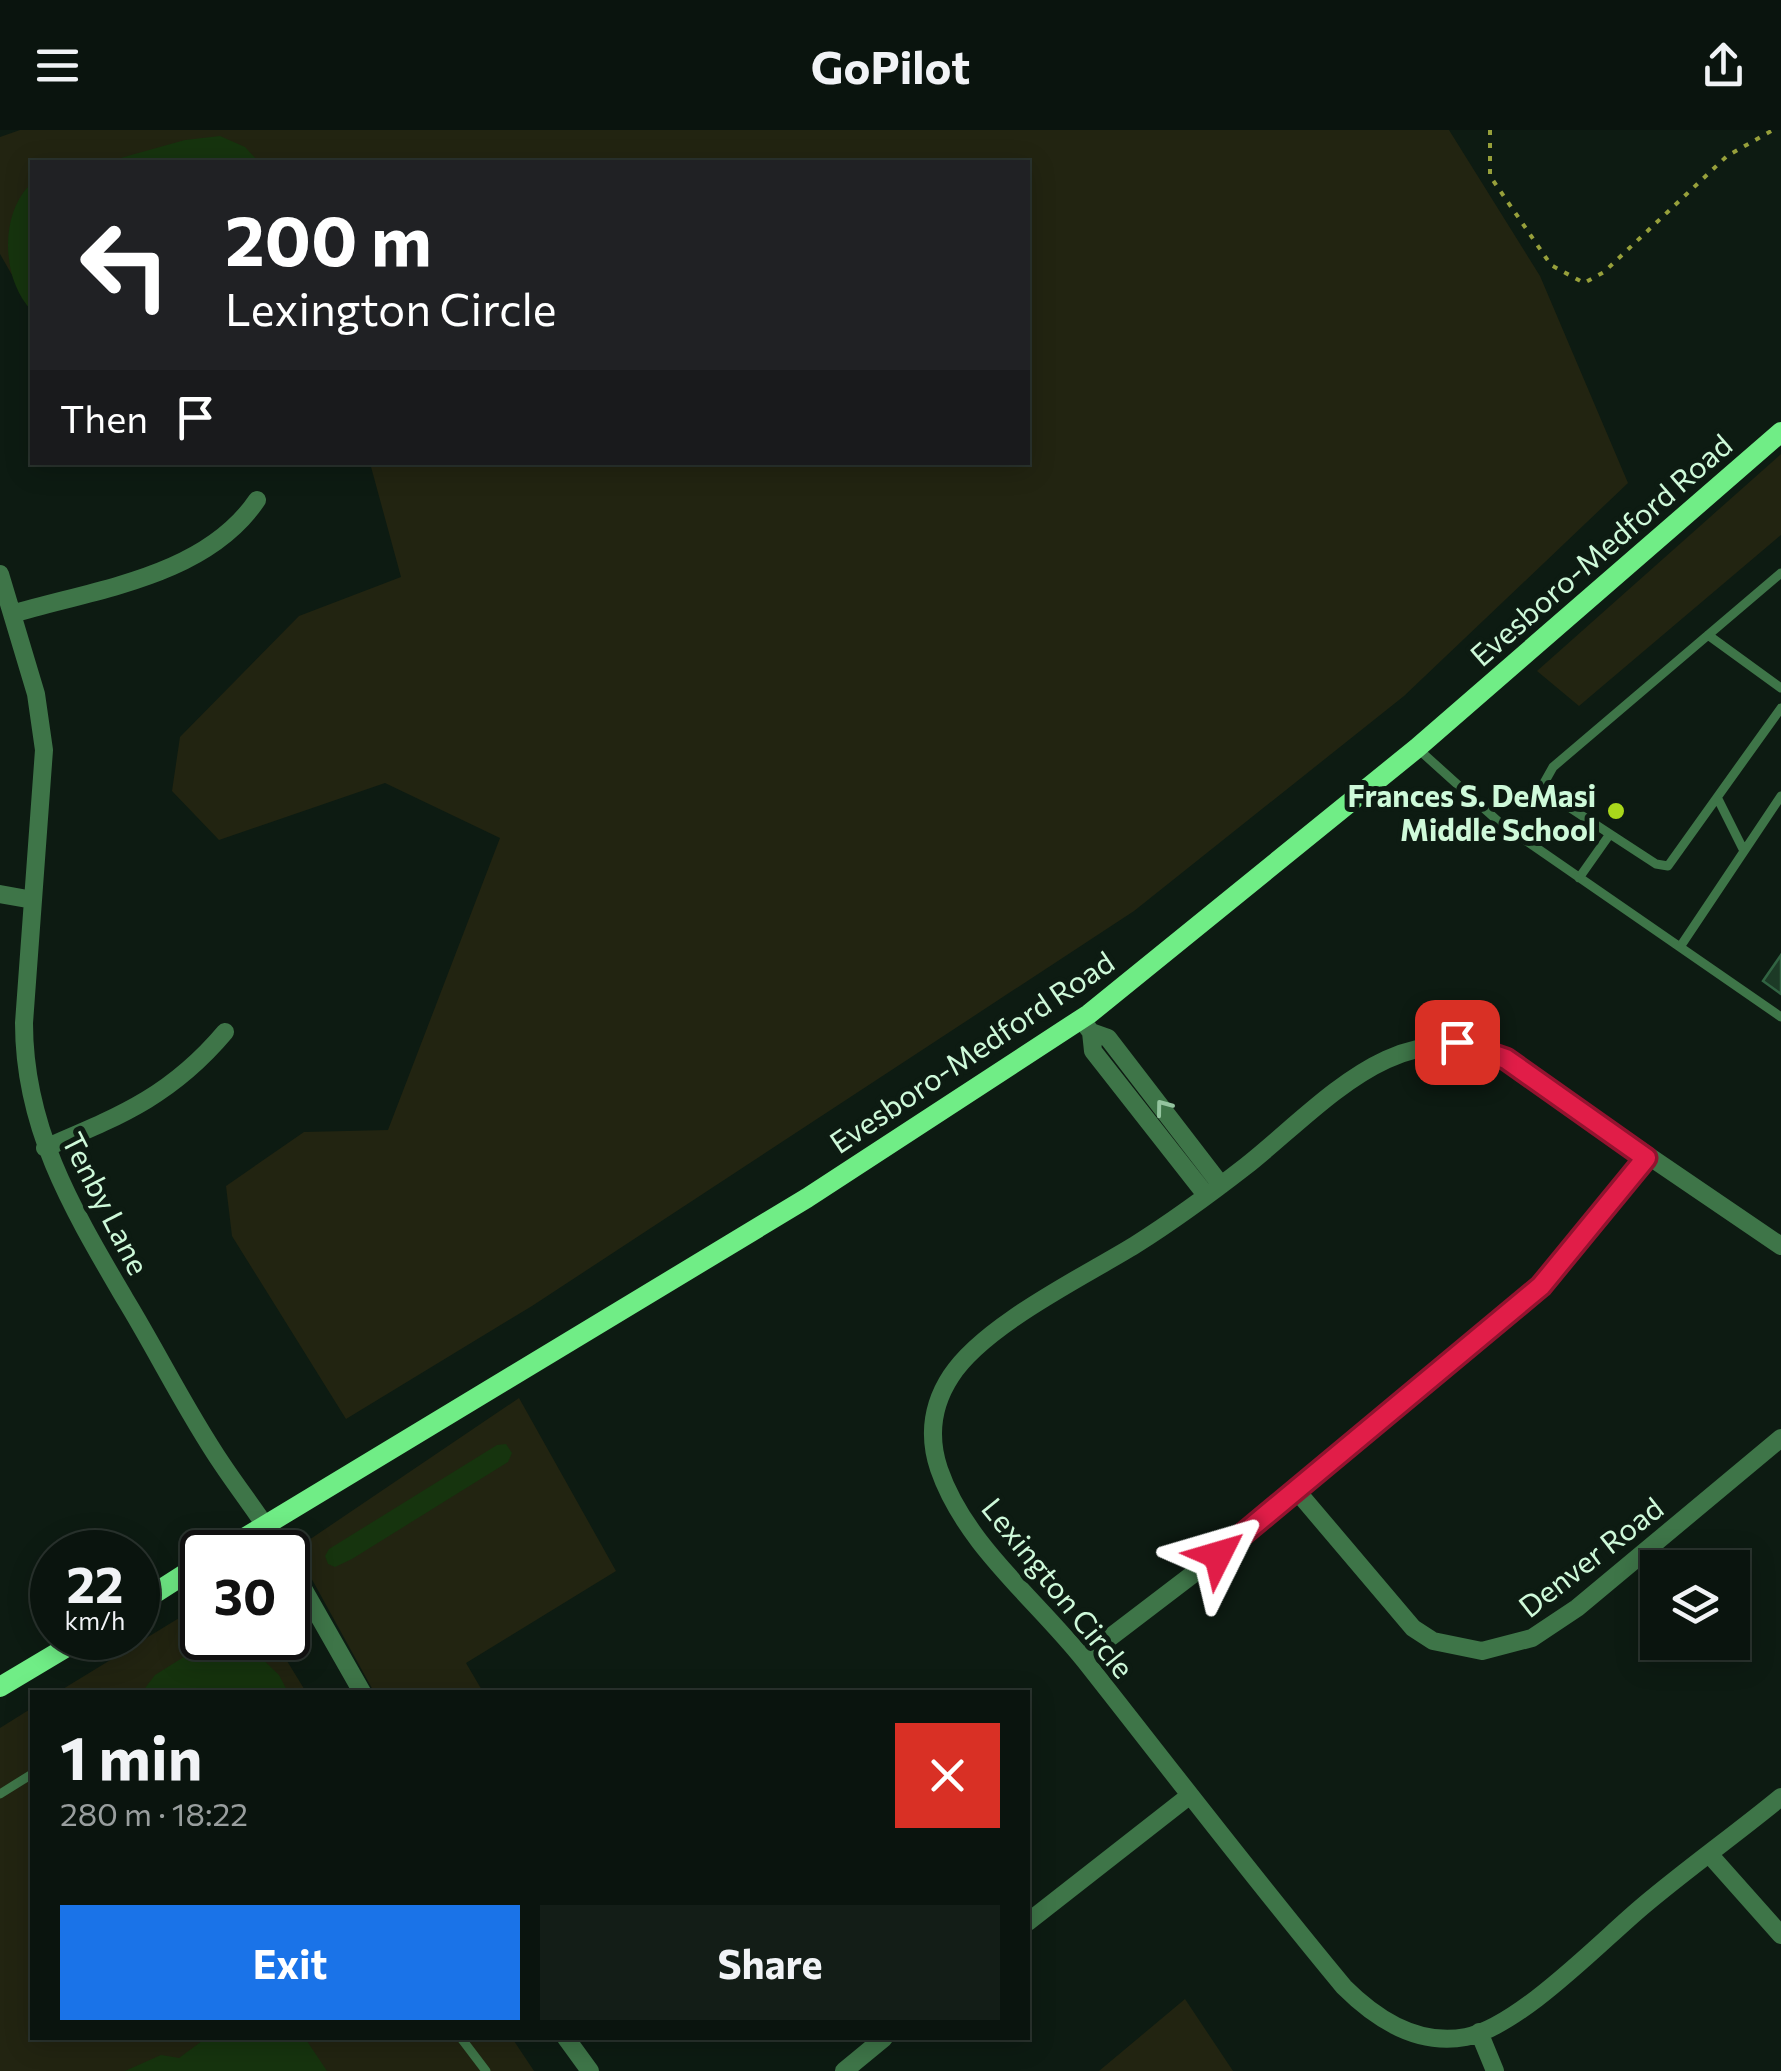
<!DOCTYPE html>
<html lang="en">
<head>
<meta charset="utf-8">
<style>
	:root { --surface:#0a140e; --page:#131d17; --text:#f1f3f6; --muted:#999e9e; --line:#2a332e; --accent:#1a73e8 }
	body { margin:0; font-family:Commissioner,sans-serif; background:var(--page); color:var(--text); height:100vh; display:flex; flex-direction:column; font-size:38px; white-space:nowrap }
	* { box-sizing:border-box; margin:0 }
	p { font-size:32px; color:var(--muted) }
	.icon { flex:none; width:55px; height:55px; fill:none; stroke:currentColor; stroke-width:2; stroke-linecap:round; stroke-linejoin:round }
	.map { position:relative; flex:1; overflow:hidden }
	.drawer { position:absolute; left:30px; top:1560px; width:1000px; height:350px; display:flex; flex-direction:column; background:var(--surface); border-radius:0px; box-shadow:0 5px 25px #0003,0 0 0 2px var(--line) }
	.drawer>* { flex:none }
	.hud { position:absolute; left:30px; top:30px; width:1000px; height:305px; border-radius:0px; box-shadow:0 5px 25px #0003,0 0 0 2px var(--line); background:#202124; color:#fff; overflow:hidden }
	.fabs { position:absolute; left:1640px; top:1420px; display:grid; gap:20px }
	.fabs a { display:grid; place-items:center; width:110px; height:110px; border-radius:0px; background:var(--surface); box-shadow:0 5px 25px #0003,0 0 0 2px var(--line); font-size:50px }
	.speed { position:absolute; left:30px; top:1400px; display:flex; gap:20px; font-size:50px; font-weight:700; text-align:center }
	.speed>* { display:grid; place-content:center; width:130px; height:130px; border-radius:50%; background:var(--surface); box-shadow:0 5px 25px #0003,0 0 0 2px var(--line); line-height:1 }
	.speed small { font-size:25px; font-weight:400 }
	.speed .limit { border:5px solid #111; border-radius:15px; background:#fff; color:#111 }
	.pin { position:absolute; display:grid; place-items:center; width:85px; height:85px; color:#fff; margin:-42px; border-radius:20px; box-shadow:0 5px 15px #0006 }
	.me { position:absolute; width:110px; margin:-55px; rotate:50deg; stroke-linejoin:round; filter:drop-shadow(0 0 8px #0008) }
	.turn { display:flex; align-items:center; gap:35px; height:210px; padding:0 30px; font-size:45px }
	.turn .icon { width:130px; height:130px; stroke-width:2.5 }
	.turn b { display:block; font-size:70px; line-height:85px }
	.then { display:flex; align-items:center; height:95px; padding:0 30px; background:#0003; gap:20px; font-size:38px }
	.round { display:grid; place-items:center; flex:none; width:105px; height:105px; border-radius:0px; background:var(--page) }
	.headline { display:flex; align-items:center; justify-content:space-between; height:170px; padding:0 30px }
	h1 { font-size:60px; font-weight:700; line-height:75px }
	.button { display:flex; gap:20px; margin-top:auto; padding:20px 30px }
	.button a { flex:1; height:115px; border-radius:0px; background:var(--accent); color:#fff; font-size:40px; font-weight:700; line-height:115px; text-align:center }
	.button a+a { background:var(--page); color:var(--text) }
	header { display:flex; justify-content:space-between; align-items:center; height:130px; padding:0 30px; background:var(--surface); font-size:45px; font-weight:700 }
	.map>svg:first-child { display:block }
	.green { fill:#222411 }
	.water { fill:#16340e }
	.building { fill:#1c3a26; stroke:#316342; stroke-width:2.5 }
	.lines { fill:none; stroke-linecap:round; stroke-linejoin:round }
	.path { stroke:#97a03b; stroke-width:4; stroke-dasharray:5 8; stroke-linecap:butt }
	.lane { stroke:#3e7548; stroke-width:9 }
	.street { stroke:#3e7548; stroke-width:18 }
	.secondary { stroke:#70ed86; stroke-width:20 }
	.oneway { stroke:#94c49f }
	.route-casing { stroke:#92132f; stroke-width:25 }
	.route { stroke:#e11d48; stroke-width:18 }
	.poi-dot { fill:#a9d81b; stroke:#0d1b12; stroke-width:4 }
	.labels { text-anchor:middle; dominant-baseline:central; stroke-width:10; stroke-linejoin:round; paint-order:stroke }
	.street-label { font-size:30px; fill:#cef9d9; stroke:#0d1b12 }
	.poi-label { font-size:30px; font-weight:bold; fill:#cef9d9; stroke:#0d1b12; text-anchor:end }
</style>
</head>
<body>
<header><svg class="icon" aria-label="menu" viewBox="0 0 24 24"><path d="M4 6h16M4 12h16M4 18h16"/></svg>GoPilot<svg class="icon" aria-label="share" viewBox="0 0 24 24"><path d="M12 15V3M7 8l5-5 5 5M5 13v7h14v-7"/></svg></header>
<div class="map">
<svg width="1781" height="1941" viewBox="0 0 1781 1941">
	<rect width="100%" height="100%" fill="#0d1b12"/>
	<path class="green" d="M20,0h1429l91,146 88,207 -224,213 -270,215 -602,395 -186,113 -114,-183 -6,-50 78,-54 84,-2 112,-292 -115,-55 -166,57 -47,-49 8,-54 119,-121 102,-39 -31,-114 658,-1v-300h-996v148l-32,-56v-117z
		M1781,324v81l-202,171 -42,-35z
		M519,1268l97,173 -150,92 17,29h-109l-70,-127 -1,-21z
		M202,1474v34h71l33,54h-248z
		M32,1578v330h480l22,33h-534v-343z
		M1185,1869l48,72h-134z"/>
	<path class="water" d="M220,6l25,11 14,15h-153l79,-22z
		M32,53v128c-32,-33 -32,-100 0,-128z
		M506,1314l6,9 -4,9 -156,97 -17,8 -7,-3 -3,-8 4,-7 168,-104z
		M214,1508h27l38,37 9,17h-146l13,-17z
		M206,1908h99l22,33h-202l36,-16 18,3z"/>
	<path class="building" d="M1781,825v39l-18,-13z"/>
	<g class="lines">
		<path class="path" d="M1490,0v46l61,89 33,18 20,-11 123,-116 46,-26"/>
		<path class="lane" d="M1708,505l73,53
			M1417,618l82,74 282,195
			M1718,669l26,52
			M1610,704l46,30 12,2 113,-158
			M1579,748l31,-44 -61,-40 -5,-11 9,-16 228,-194
			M1680,817l101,-151
			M0,1664l32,-20
			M461,1908l25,33"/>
		<path class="street" d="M0,444l36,120 8,56 -20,273c0,106 49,187 101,276 33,54 61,112 97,165 20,30 42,57 60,88
			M12,484c83,-25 193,-37 245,-114
			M0,764l33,6
			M1081,889l10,13 2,19 113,144
			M1091,902l17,6 113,147
			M45,1018c75,-32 126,-52 180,-116
			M1781,1116l-275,-187c-107,-49 -182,45 -260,107 -36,28 -73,55 -111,79 -52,32 -151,80 -184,131 -19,29 -23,60 -12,93 26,76 98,131 146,192 86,109 170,219 259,326 32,32 74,59 122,50 54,-11 134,-95 177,-131 45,-38 93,-72 138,-109
			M1296,1360l117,138 20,13 49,10 50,-13 45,-30 204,-170
			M288,1432l74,130
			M1083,1528l135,-103 323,-269 105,-128
			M1709,1724l72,81
			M1028,1792l161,-126
			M1479,1902l16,39
			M566,1908l24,33
			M844,1941l40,-33"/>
		<path class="secondary" d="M221,1422l586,-354 282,-184 328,-266 364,-316
			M138,1474l64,-41
			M0,1557l82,-49"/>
	</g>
	<defs><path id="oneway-chevron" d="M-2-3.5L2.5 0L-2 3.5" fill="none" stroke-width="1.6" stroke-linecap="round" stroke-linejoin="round" transform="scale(2.5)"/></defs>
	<use class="oneway" href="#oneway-chevron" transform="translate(1163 977) rotate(-127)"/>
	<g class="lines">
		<g class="route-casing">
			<path id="route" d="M1218,1425l323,-269 105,-128 -140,-99 -49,-17"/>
		</g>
		<use href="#route" class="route"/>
	</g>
	<circle class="poi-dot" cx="1616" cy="681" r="10"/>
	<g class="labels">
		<g class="street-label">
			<text transform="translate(1600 419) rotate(-41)">Evesboro-Medford Road</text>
			<text transform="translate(971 921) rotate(-34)">Evesboro-Medford Road</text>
			<text transform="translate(107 1073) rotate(63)">Tenby Lane</text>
			<text transform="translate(1590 1426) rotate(-38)">Denver Road</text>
			<text transform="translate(1059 1457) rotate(51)">Lexington Circle</text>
		</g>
		<g class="poi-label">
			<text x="1596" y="664">Frances S. DeMasi<tspan x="1596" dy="34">Middle School</tspan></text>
		</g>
	</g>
</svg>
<div class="fabs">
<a><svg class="icon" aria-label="layers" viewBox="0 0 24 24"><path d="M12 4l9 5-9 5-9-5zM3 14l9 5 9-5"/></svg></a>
</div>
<div class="speed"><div>22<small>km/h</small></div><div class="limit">30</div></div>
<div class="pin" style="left:1457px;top:912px;background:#d93025"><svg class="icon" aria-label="arrive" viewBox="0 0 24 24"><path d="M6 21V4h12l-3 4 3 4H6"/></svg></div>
<svg class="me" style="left:1218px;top:1425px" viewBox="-20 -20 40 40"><path d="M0-17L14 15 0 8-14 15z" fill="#e11d48" stroke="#fff" stroke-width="4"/></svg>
<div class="hud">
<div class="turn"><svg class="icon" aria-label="left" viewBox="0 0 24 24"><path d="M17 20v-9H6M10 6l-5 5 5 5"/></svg><div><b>200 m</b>Lexington Circle</div></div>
<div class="then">Then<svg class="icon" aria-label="arrive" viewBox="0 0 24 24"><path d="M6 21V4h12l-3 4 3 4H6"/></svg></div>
</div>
<section class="drawer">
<div class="headline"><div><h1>1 min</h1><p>280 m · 18:22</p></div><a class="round" style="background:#d93025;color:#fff"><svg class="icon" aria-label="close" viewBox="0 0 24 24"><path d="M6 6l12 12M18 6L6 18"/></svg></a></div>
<div class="button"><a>Exit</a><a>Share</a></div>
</section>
</div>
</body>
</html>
